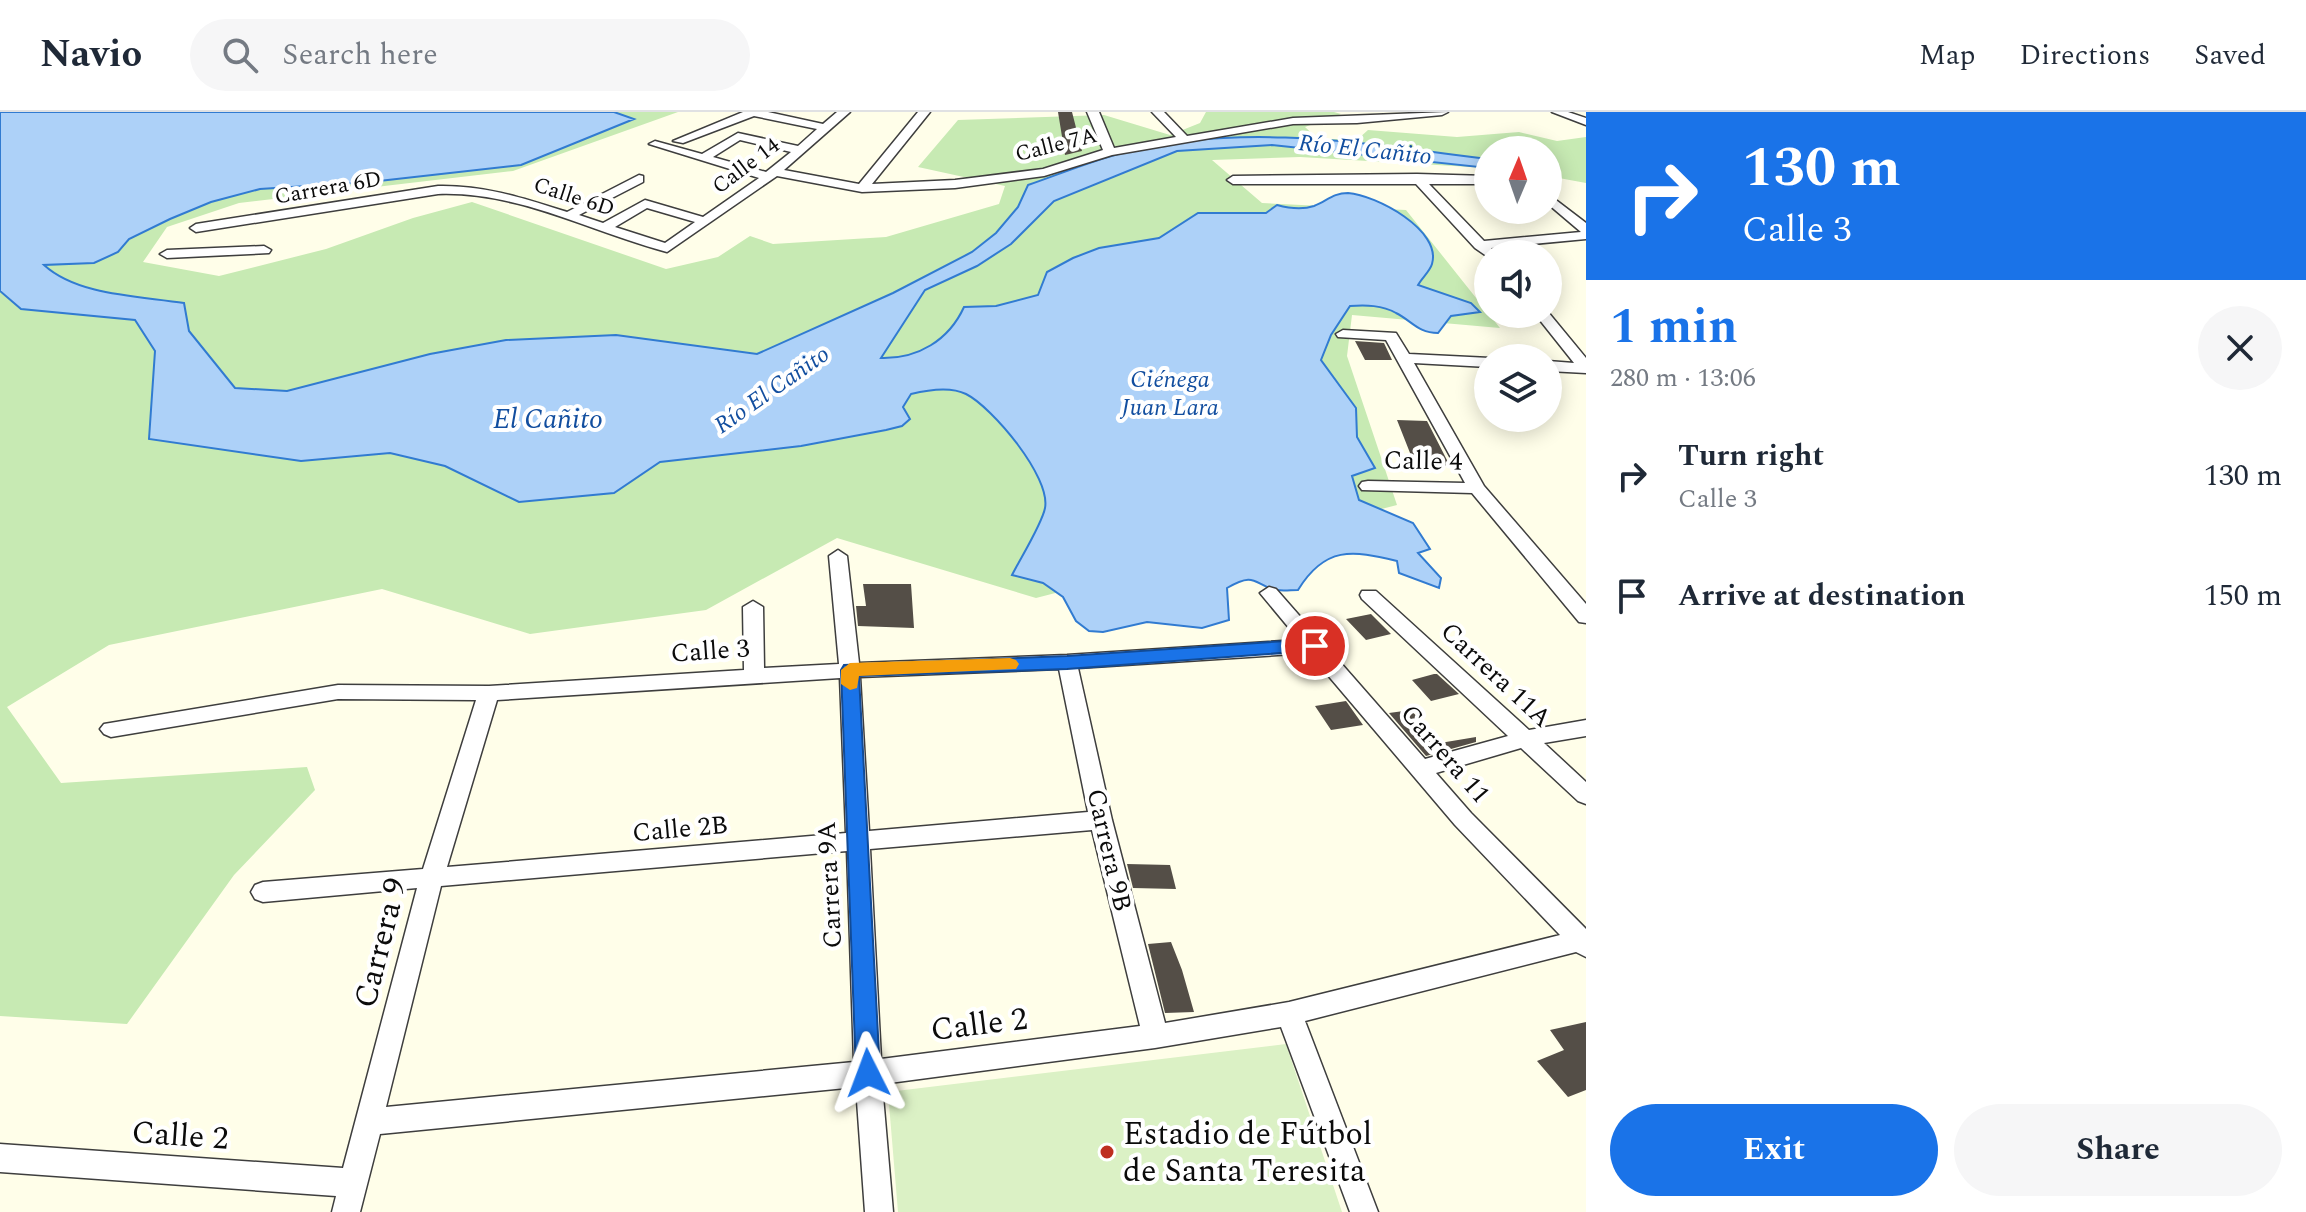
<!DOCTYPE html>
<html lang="en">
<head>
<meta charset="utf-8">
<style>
	:root { --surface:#fff; --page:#f6f6f7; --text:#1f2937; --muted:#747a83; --line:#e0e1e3; --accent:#1a73e8 }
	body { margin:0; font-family:Spectral,serif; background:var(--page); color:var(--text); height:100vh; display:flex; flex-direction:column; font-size:30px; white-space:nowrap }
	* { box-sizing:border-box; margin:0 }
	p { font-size:26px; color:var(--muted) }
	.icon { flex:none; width:44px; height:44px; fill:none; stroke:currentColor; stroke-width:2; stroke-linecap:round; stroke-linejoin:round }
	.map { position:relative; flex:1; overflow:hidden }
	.drawer { display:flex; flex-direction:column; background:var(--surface); width:720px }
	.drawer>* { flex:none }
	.top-card { background:#1a73e8; color:#fff; overflow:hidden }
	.needle { width:52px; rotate:2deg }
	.controls { position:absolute; left:1474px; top:24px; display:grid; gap:16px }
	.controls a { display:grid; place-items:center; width:88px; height:88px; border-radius:50%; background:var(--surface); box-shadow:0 4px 20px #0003; font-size:40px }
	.pin { position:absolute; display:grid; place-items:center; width:68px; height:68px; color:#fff; margin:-34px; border:4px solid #fff; border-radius:50%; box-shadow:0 2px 8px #0007 }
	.me { position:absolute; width:88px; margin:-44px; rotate:357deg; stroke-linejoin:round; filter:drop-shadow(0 0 6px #0008) }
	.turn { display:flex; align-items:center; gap:28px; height:168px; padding:0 24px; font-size:36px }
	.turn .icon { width:104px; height:104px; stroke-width:2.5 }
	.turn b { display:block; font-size:56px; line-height:68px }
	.round { display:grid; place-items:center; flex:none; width:84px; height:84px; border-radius:42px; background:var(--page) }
	.overview { display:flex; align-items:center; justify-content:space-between; height:136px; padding:0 24px }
	h1 { font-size:48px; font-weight:700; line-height:60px; color:var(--accent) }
	.cta { display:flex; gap:16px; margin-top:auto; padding:16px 24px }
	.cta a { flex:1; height:92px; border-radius:48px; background:var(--accent); color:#fff; font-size:32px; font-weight:700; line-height:92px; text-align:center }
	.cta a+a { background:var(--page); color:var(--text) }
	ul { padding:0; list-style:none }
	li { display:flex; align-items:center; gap:24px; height:120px; padding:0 24px }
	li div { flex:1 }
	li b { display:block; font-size:30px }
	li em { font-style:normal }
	header { display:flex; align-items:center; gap:48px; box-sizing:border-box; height:112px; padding:0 40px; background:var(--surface); border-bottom:2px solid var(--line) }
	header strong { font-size:38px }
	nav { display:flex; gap:44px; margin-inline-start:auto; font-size:28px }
	.search { width:560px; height:72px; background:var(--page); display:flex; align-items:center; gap:20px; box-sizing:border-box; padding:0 28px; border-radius:44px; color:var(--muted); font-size:30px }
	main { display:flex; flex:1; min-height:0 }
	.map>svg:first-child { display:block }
	.green { fill:#c7eab3 }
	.pitch { fill:#dbf1c5 }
	.water { fill:#add1f8; stroke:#317bd1; stroke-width:2 }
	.building { fill:#544e47 }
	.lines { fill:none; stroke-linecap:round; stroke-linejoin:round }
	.street-casing { stroke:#3e3e3e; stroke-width:3 }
	.street { fill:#fff; fill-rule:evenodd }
	.route { fill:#1a73e8; stroke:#114b97; stroke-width:2 }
	.slow { fill:#f59e0b }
	.poi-dot { fill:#be2f20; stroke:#fff; stroke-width:3 }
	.labels { text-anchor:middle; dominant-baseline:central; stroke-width:8; stroke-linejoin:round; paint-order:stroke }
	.far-street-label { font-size:22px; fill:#0b0b0b; stroke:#fff }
	.far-water-label { font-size:24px; font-style:italic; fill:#124e9f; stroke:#fff }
	.street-label { font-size:26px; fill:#0b0b0b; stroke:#fff }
	.water-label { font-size:28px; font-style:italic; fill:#124e9f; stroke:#fff }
	.near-street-label { font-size:32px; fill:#0b0b0b; stroke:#fff }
	.near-poi-label { font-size:32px; fill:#0b0b0b; stroke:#fff; text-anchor:start }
</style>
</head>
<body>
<header>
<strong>Navio</strong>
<div class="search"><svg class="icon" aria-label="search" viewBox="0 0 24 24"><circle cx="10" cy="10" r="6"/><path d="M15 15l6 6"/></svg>Search here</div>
<nav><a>Map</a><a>Directions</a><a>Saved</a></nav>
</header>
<main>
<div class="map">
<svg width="1586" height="1100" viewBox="0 0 1586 1100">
	<rect width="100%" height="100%" fill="#fffee9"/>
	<path class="green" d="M0,0h678l-165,59 -274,32 -72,24 -24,35 76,14 107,-27 87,-31 59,-16 194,67 52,-12 32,-21 23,8 113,-7 113,-33 6,-18 -87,-19 40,-47 146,-5 66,20 30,-12 6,-11h128l7,2 -36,13 13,12h40l10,-9 89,7 62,-5 38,9 29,-4v46l-38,-7v-26h-60v18l-188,-11 -88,3 50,43 144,7 94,118 -148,-13 -5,41 50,149 -361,93 -199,-60 -131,72 -176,24 -148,-45 -273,56 -102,62 54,76 246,-16 8,23 -81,85 -107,149 -127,-8z"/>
	<path class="pitch" d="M1286,932l56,168h-444l-10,-120z"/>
	<path class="water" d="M0,0h614l20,7 -113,46 -151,17 -110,7 -49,13 -41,17 -41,20 -11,13 -24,11 -50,2c34,31 96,31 140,38l5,28 46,57 52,3 143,-37 76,-14 110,-5 141,19 136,-61 79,-41 24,-19 22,-26 10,-22c32,-11 65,-25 98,-33 121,-30 241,-8 362,7v9l-216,-23 -95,6 -123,50 -43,43 -34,22 -52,24 -44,68c37,1 68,-18 83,-51l32,-1 42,-11 9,-23 26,-14 26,-10 60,-10 39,-25h68l11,-8c11,3 25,5 37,1 13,-5 19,-13 34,-13 28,2 94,37 84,71 -2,7 -10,14 -14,21l53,18 9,9 -29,4 -13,17c-20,0 -26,-12 -42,-20 -14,-8 -30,-8 -46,-7l-19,29 -10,25 35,48 1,29 18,31 -23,8 7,24 54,23 17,26 -12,4 23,25 -2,10 -40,-15 -2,-12c-45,-11 -72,-15 -99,29 -7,0 -15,1 -21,0 -23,-4 -20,-20 -50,-2l2,32 -27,8 -55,-6 -44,10 -14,-1 -13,-10 -13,-24 -20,-14 -31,-8c8,-16 30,-51 33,-67 6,-31 -53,-101 -79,-114 -16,-8 -39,-4 -55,0l-8,13 7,12 -8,7 -16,4 -85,16 -141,16 -46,31 -95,9 -74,-36 -55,-13 -89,8 -152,-22 6,-88 -20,-31 -114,-11 -21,-18z"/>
	<path class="building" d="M1058,0h14l10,39 -17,4z
		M1355,229l29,2 8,17h-27z
		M1397,308l30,1 23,45 -36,-3z
		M863,472h48l3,44 -56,-2 -2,-20h10z
		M1371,502l20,20 -25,6 -20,-21z
		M1434,562h3l22,20 -28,7 -19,-21z
		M1346,589l17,24 -32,5 -16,-24z
		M1411,598l29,33 36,-6v5l-50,14 -37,-43z
		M1127,752l43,1 6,24 -43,-1z
		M1171,830l11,28 12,42 -29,1 -17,-69z
		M1586,910v68l-18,7 -31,-36 27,-11 -14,-20z"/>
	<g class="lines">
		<g class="street-casing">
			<path id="street" d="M743,0h25l55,12 14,-12h13l-66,58 75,14 59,-72h12l-58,72 83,-4 88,-11 60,-19 -16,-38h12l15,36 62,-11 -24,-25h12l23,24 106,-18 155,-6 -6,3 -85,8 -64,1 -181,31 -68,21 -89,12 -93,4 -85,-16 -110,76c-76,-20 -149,-61 -229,-58l-242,38 -6,-4 6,-4 242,-38c46,-1 85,12 129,26l72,-37 4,1v6l-64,33 24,8 42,-23 58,17 56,-39 -110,-34 6,-3 47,13 36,-21 60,13 19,-17 -63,-13 -71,27 -10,-2zM740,28l51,12 -25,20 -53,-15zM647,96l48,14 -30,21 -50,-16z
				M1552,0h16l18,6v7z
				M1417,62l71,2v8h-59l55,57 97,-9 -33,-28v-10l38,29v16l-95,9 4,5 -7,1v3l-13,-9 -59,-64h-183l-6,-4 6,-4z
				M264,134l7,4 -2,3 -102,5 -7,-4 7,-4z
				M1548,200l38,46v15l-38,-2v-10l26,2 -39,-49z
				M1343,218l53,3 13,21 81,4 -2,9 -74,-4 70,123 102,118v19l-7,-1 -107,-129 -110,-3 -3,-4 3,-4 6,-1 97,2 -79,-143 -48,-3 -2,-3z
				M838,438l9,6 12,107 208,-8 232,-15 -39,-47 9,-6 7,2 149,170 83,-23 -146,-137 -2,-4 2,-4h14l153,139 57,-10v16l-42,7 42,39v22l-8,-3 -57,-53 -85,25 35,40 115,116v28l-10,-5 -271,69 73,191h-28l-69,-185 -126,21 -273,36 11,128h-28l-9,-125 -476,47 -20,78h-28l4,-16 -336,-24v-28l343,24 74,-280 -154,14 -8,-3 -4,-7 4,-7 8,-3 160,-13 53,-169 -138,-1 -227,38 -7,-3 -4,-5 4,-5 234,-39 151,1 255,-16 -1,-63 10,-6 10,6 1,61 75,-4 -10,-108zM1309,541l146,172 105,110 -271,67 -124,21 -53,-203 -34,-152zM1059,557l29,143 -219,19 -9,-154zM840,566l6,155 -399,34 50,-167zM1092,718l48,196 -259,33 -11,-210zM847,739l7,211 -468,45 55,-221z"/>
		</g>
		<use href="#street" class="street"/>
	</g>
	<path class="route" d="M1315,527l9,7 -2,4 -255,19 -208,7 21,397 -3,8 -9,3 -9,-3 -3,-8 -15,-403 3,-5 223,-9z"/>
	<path class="slow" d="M1010,546l6,2 3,4 -3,5 -157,7 -2,12 -7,2 -9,-6v-14l9,-7z"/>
	<circle class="poi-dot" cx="1107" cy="1040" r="8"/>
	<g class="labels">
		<g class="far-street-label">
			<text transform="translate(1056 33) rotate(-14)">Calle 7A</text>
			<text transform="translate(746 54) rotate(-37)">Calle 14</text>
			<text transform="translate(328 76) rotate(-10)">Carrera 6D</text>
			<text transform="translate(574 85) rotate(18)">Calle 6D</text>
		</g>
		<g class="far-water-label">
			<text transform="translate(1365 38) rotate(6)">Río El Cañito</text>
			<text x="1170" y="268">Ciénega<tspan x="1170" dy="28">Juan Lara</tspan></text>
			<text transform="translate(772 278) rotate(-35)">Río El Cañito</text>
		</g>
		<g class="street-label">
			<text transform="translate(1423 349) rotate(1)">Calle 4</text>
			<text transform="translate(710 539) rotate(-4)">Calle 3</text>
			<text transform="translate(1496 563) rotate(43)">Carrera 11A</text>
			<text transform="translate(1445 642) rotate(49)">Carrera 11</text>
			<text transform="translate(680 717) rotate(-5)">Calle 2B</text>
			<text transform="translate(1109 738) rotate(77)">Carrera 9B</text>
			<text transform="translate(830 773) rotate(-93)">Carrera 9A</text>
		</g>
		<g class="water-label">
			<text x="548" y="307">El Cañito</text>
		</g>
		<g class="near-street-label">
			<text transform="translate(381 831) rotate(-76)">Carrera 9</text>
			<text transform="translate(979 913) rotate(-7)">Calle 2</text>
			<text transform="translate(180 1024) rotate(4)">Calle 2</text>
		</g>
		<g class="near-poi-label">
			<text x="1123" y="1022">Estadio de Fútbol<tspan x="1123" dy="37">de Santa Teresita</tspan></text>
		</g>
	</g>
</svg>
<div class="controls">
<a><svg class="needle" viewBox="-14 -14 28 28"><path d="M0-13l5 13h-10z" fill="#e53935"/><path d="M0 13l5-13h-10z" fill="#747a83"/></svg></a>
<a><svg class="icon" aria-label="sound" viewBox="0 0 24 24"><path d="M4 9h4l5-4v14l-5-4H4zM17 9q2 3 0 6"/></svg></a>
<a><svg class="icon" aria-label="layers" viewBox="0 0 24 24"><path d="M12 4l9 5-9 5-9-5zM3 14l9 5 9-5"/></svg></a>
</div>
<div class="pin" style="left:1315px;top:534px;background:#d93025"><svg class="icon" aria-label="arrive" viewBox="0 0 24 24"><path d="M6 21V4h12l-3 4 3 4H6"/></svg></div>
<svg class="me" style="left:868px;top:961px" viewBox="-20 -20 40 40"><path d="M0-17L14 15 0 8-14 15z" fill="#1a73e8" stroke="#fff" stroke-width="4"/></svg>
</div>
<section class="drawer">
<div class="top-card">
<div class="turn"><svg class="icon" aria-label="right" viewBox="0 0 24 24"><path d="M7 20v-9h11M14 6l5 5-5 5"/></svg><div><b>130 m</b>Calle 3</div></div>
</div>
<div class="overview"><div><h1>1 min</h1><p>280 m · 13:06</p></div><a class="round"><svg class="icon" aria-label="close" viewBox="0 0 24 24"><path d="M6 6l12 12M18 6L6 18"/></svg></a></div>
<ul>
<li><svg class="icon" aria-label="right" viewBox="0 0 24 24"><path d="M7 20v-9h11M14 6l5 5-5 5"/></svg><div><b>Turn right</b><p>Calle 3</p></div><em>130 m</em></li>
<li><svg class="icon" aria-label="arrive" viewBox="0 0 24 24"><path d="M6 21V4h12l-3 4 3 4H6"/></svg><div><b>Arrive at destination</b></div><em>150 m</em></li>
</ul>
<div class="cta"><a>Exit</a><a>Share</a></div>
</section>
</main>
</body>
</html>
